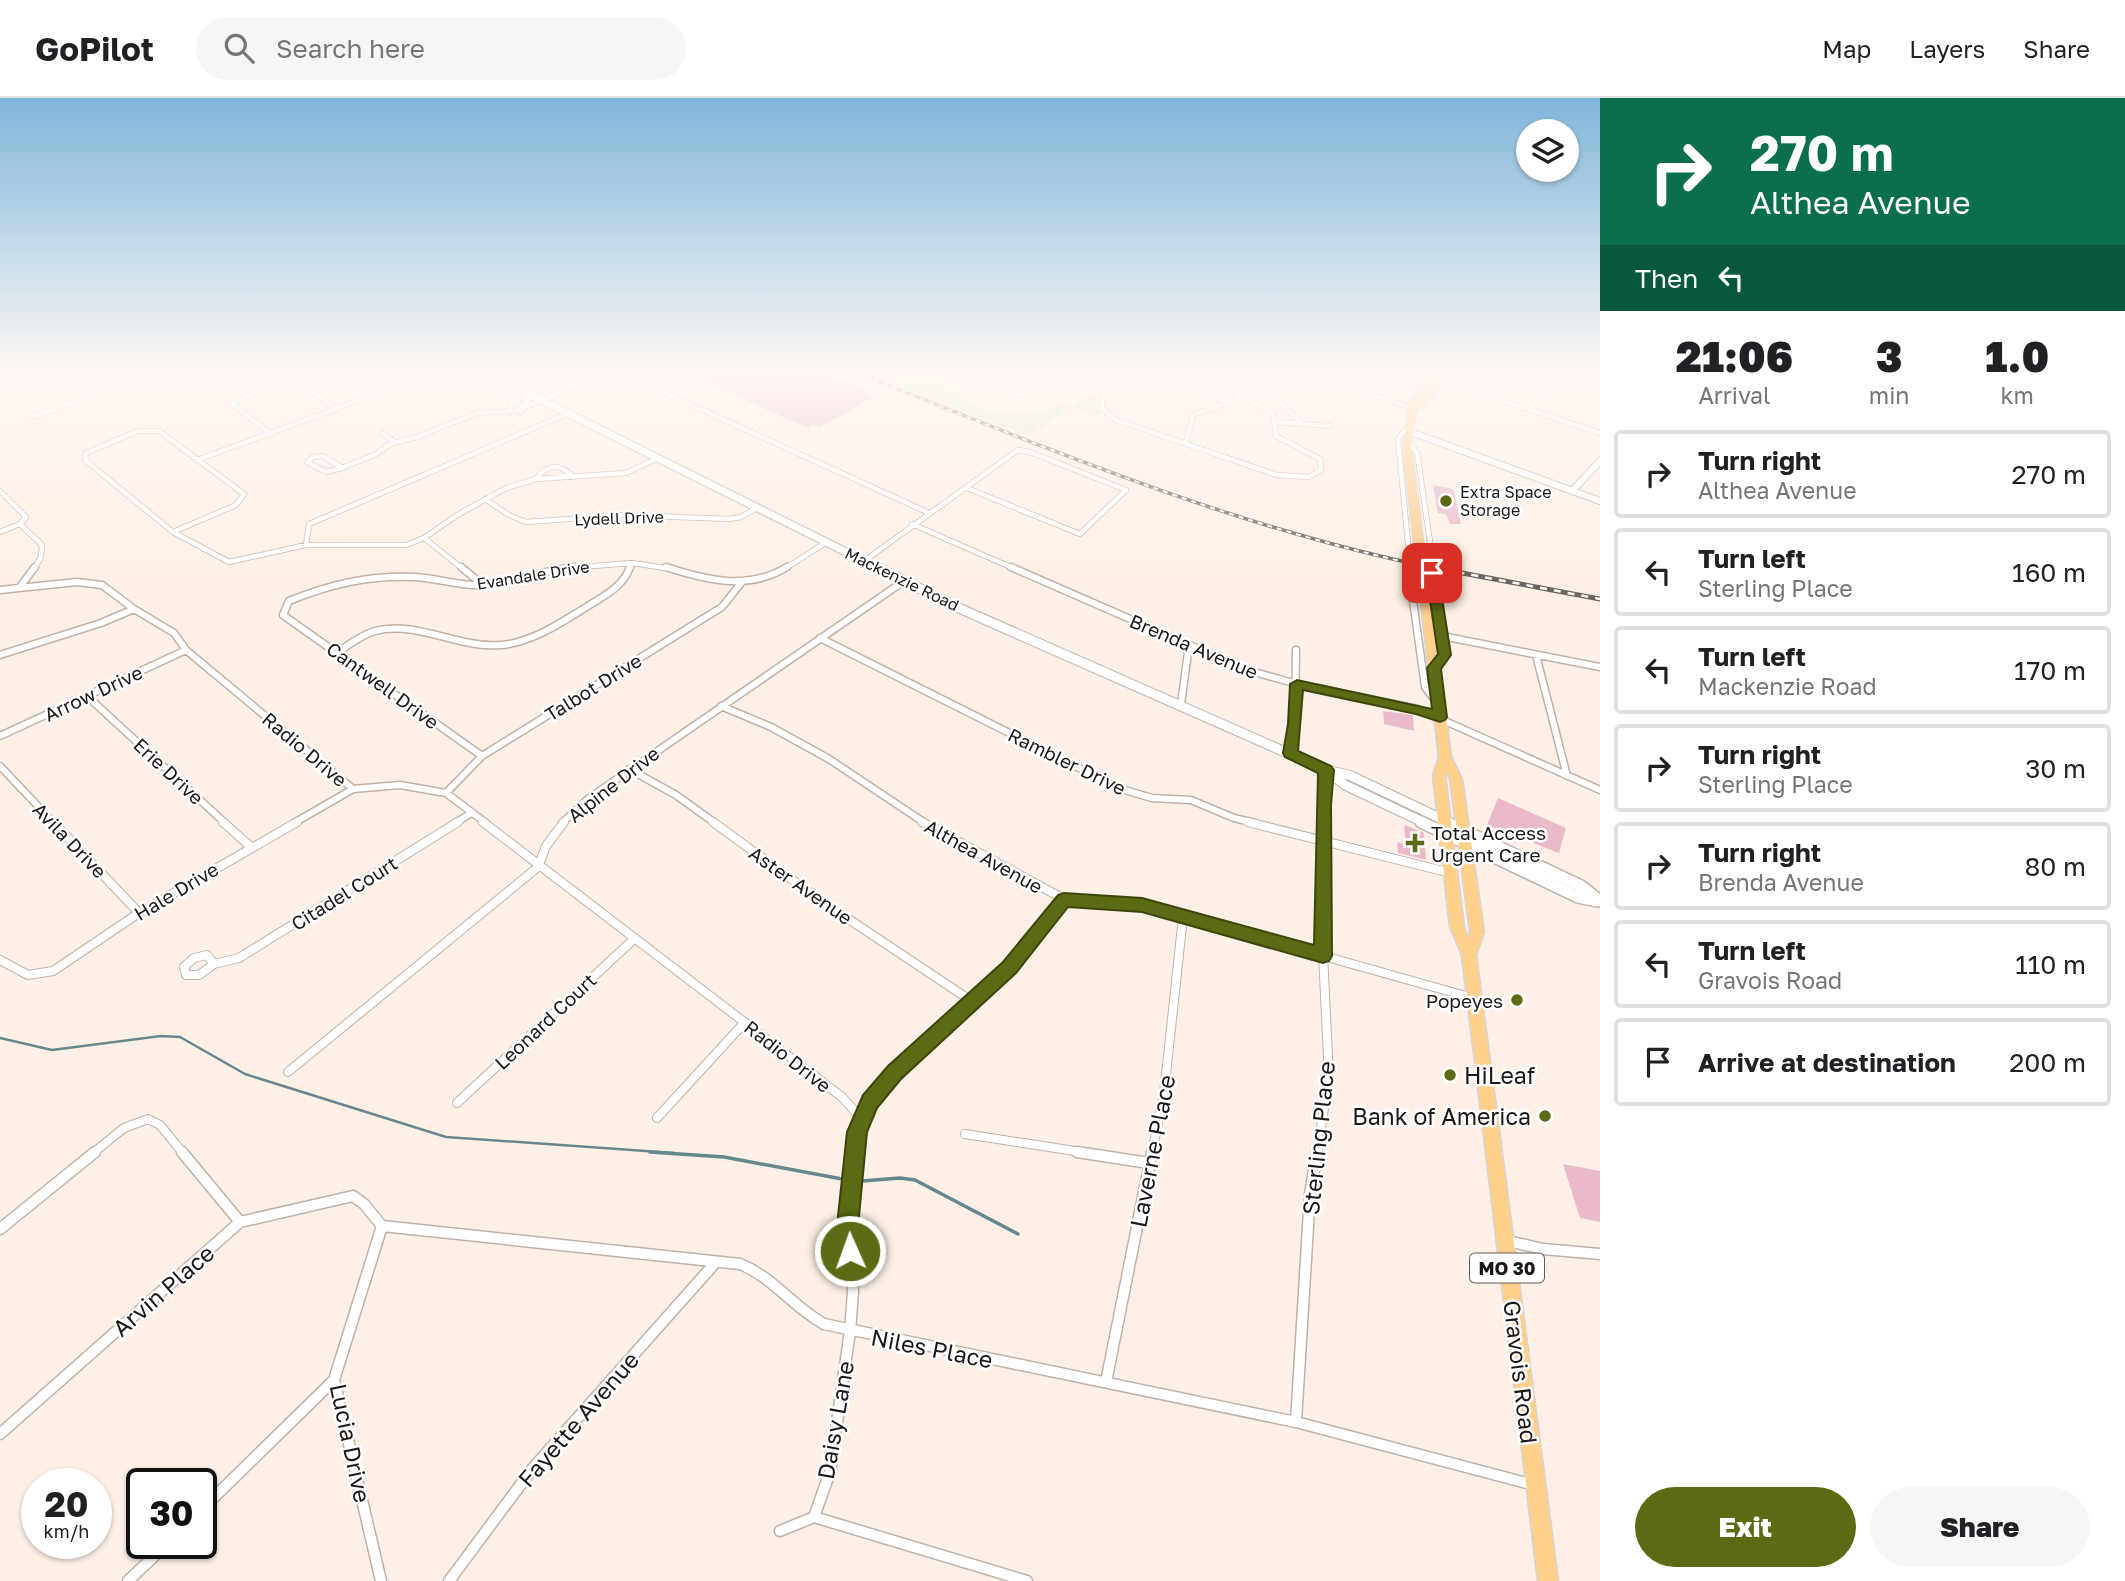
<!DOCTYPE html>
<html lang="en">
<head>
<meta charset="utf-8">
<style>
	:root { --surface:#fff; --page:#f6f6f6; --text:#202124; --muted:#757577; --line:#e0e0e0; --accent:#5c6a13 }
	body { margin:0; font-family:"Golos Text",sans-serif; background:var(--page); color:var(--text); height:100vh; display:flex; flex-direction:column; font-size:26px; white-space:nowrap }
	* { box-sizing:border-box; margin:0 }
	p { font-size:23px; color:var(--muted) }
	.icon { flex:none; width:38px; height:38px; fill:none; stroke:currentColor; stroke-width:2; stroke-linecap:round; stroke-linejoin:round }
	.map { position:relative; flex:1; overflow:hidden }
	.sheet { display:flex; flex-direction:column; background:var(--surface); width:525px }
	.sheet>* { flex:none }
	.top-card { background:#0b6e4f; color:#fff; overflow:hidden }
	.fabs { position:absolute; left:1516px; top:21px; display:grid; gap:14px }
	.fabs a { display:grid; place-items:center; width:63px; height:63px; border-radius:50%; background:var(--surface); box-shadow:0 2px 5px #0004; font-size:35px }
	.speed { position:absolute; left:21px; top:1370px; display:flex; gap:14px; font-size:35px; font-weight:700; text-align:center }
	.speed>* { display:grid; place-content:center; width:91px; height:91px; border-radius:50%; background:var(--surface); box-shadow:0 2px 5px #0004; line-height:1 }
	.speed small { font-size:18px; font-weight:400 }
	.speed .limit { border:4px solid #111; border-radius:10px; background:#fff; color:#111 }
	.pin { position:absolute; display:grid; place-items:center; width:60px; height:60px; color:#fff; margin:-30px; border-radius:14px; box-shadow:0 4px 10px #0006 }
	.me { position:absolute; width:77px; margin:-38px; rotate:358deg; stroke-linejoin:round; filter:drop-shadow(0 0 5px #0008) }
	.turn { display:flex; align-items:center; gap:24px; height:147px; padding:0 35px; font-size:32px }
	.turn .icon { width:91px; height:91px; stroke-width:2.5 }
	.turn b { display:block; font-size:49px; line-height:60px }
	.then { display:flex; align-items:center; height:66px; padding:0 35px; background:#0003; gap:14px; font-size:26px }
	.eta { display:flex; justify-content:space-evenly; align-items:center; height:119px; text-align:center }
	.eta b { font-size:42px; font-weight:800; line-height:49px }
	.button { display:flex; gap:14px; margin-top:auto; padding:14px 35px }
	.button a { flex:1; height:80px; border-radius:42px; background:var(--accent); color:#fff; font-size:28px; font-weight:800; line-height:80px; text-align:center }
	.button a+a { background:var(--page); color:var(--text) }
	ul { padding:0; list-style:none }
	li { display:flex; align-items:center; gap:21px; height:88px; margin:0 14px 10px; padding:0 21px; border:4px solid var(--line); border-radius:7px }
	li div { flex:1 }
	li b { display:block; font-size:26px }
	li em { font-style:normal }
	header { display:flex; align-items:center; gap:42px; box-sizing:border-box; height:98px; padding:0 35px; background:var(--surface); border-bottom:2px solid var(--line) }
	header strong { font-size:33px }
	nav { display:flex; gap:38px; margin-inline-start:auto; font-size:24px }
	.search { width:490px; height:63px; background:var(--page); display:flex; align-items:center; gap:18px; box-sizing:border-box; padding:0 24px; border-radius:38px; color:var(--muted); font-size:26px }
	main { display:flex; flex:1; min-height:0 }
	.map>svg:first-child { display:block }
	.green { fill:#dee9d1 }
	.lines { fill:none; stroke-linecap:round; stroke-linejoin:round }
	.stream-far1 { stroke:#64888e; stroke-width:2.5 }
	.stream { stroke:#64888e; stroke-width:3.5 }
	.building { fill:#e9bbca }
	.minor-far3-casing { stroke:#c0b2a8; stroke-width:6 }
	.minor-far2-casing { stroke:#c0b2a8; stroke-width:9 }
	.minor-far1-casing { stroke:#c0b2a8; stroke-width:10 }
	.minor-casing { stroke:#c0b2a8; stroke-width:13 }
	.tertiary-casing { stroke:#c0b2a8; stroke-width:8 }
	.secondary-far2-casing { stroke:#c0b2a8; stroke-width:9 }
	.secondary-far1-casing { stroke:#c0b2a8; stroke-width:11 }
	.secondary-casing { stroke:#c0b2a8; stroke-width:14 }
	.primary-casing { stroke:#d6d5d5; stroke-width:3 }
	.minor-far3 { stroke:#fff; stroke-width:4.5 }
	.minor-far2 { stroke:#fff; stroke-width:6 }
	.minor-far1 { stroke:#fff; stroke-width:8 }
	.minor { stroke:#fff; stroke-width:10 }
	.tertiary { stroke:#fff; stroke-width:6 }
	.secondary-far2 { stroke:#fff; stroke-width:7 }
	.secondary-far1 { stroke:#fff; stroke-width:9 }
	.secondary { stroke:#fff; stroke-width:11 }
	.primary { fill:#ffcf8c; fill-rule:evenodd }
	.rail-far1-casing { stroke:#6b635d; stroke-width:3.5 }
	.rail-casing { stroke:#6b635d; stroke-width:5 }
	.rail-far1 { stroke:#fff; stroke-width:2; stroke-dasharray:5; stroke-linecap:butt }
	.rail { stroke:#fff; stroke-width:2.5; stroke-dasharray:7; stroke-linecap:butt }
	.minor-bridge-far1-casing { stroke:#c0b2a8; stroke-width:6; stroke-linecap:butt }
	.minor-bridge-casing { stroke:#c0b2a8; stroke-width:9; stroke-linecap:butt }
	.minor-bridge-far1 { stroke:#fff; stroke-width:4.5 }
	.minor-bridge { stroke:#fff; stroke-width:6 }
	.route { fill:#5c6a13; stroke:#3c450c; stroke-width:2 }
	.poi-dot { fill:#5c6a13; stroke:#fff; stroke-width:2.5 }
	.labels { text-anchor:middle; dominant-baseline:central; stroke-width:5; stroke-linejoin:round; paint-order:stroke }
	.far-poi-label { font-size:16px; fill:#1c1714; stroke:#fff; text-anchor:start }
	.far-street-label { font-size:16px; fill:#1c1714; stroke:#fff }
	.shield { fill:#fff; stroke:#605d5a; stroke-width:2 }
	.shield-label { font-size:18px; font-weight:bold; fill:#1c1714 }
	.street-label { font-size:19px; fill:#1c1714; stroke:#fff }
	.poi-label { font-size:19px; fill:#1c1714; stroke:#fff; text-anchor:start }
	.near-poi-label { font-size:23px; fill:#1c1714; stroke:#fff; text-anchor:start }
	.near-street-label { font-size:23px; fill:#1c1714; stroke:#fff }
</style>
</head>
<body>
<header>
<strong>GoPilot</strong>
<div class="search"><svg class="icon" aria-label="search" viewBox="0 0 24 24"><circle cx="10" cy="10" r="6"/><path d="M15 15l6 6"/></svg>Search here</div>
<nav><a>Map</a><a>Layers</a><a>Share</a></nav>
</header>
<main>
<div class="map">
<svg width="1600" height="1483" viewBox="0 0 1600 1483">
	<rect width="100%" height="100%" fill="#fef0e6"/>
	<path class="green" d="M865,274h82l-3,5c4,6 8,13 13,18 25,24 79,23 108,8l7,3 16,-12 8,3v7l6,8 -7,5 -23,-11 -43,30z"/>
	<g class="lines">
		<path class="stream-far1" d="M0,940l52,12 109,-14 19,1 65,37 201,63 228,16"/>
		<path class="stream" d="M650,1054l74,5 118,22
			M862,1083l38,-3 15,2 103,54"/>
	</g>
	<path class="building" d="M722,274h101l48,20 -4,2 6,3 -54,31 -6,-3 -5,3 -105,-47z
		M1433,387l20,4 8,35h-11l-4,-10 -8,-1z
		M1383,613l30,4 1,16 -30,-7z
		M1498,700l68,30 -7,25 -72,-28z
		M1404,727l20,8 2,27 -28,-7 -1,-11 9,2z
		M1563,1066l37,7v51l-20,-4z"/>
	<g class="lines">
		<g class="minor-far3-casing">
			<path id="minor-far3" d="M375,274l23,14
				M619,274l308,140
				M1129,274c-16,8 -28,17 -27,36l14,12 161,55 32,2 12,-7 -1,-11 -44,-23 -3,-22 -48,-28 -9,-14
				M1308,274l106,37
				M1417,274l13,4
				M1229,279l50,24 22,22
				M292,280l45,31
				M1441,282l159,53
				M975,284l-1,4 -6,1 -9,-5c46,-9 49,39 103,-10
				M481,286l7,6 23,6 -1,16
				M1180,288l48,15
				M1,293l57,-19
				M1530,312l27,-34
				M32,319l130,-45
				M1276,324l54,4
				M138,333h21l85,63 -8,11 -63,27 -88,-72 1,-7z
				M1408,333l-5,1 -5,7 11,115 3,3
				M382,335l13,9
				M271,336l-40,-31 78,-31
				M1186,344l7,-27 67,-24
				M1407,344l10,10 15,104 -3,4
				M323,358l19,12 -16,4 -19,-10 6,-5z
				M197,362l201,-74 48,-14
				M342,370l34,-14 14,-10 27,-7 60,-24 39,-2 27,-11
				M536,381c10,-15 25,-16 37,-2
				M0,393l26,26 -6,7 22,21 -1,12 -7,12
				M485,401l24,16 17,7 100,-7 103,4 12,-2 16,-9
				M912,426l103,45
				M0,434l20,-8
				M173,434l56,30 77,-17h100l18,-7 35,-24 47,-26 30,-9 90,-6 32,-15
				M424,440l39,31
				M306,447l3,-21 260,-111
				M864,463l154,-111 12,2 96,38 -46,44 -113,-46
				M553,471l79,-6 40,6
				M630,471l2,-6
				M784,471l43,-27"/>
		</g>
		<g class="minor-far2-casing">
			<path id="minor-far2" d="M35,469l-16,21 58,-6 25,3 32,24 40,24 12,17 167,139 47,-4 46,8 40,30
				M461,469l22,18
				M666,469c40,13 82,24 121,0
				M1011,469l236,103 50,14 121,25 182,81
				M1414,471l-5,3 16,115 12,16
				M1431,475l4,5 9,77 -10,13
				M0,492l19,-2
				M1442,538l158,31
				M820,540l301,151 31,9 39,2 43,18 21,5
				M338,554c12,-8 23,-17 37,-21 42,-11 84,18 127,14 31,-3 60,-23 86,-39 17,-11 35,-19 42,-39
				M0,557l101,-32 33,-14
				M1536,557l31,121
				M87,598l138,127
				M1181,606l8,-59
				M721,608l50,21 58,32 96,64
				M0,638l186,-86
				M1290,655l5,-29 1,-74
				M482,658l-199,-141 6,-14c42,-17 80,-26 126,-24 23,1 47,10 70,8 30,-3 59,-15 90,-18
				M0,668l54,57
				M629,671l47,26 39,28
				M446,695l36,-37 240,-149 19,-24
				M294,725l59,-34
				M455,725l15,-9
				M562,725l26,-24 316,-218
				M1323,725l3,-53"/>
		</g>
		<g class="minor-far1-casing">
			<path id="minor-far1" d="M53,724l86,91
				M223,724l28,25
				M483,724l359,275 19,21
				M713,724l110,80 150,100
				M922,724l142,77 78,6 331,93
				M1248,724l203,51
				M207,857l7,9 -15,11h-13l-2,-8 10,-9z
				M0,862l28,15 25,-4 86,-58 158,-91
				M214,866l25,-6 219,-136
				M288,974l250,-205 8,-21 18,-24
				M457,1005l177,-164
				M657,1020l88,-96
				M965,1036l123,19
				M93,1055l31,-25 24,-9 12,6 23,28
				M855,1055l2,-22 13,-30 25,-28 115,-106 54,-68
				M1152,1055l12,-60 19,-176
				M1317,1055l12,-77 -6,-121v-133"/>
		</g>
		<g class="minor-casing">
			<path id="minor" d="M182,1054l58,70
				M1077,1054l72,11
				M0,1131l95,-77
				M1504,1142l39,9 57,5
				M1106,1284l46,-230
				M1296,1324l14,-228 7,-42
				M0,1336l240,-212 113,-26 11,8 18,22 358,38c33,13 53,43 84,60l472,98 238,63
				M201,1412l133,-130
				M814,1419l16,-45 20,-141 3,-39 -4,-76 6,-64
				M780,1433l34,-14 213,64
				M128,1483l39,-37
				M381,1483l-47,-201 48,-154
				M449,1483l84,-113 183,-206"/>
		</g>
		<g class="tertiary-casing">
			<path id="tertiary" d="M543,302l61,-28
				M1408,333l192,70
				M1572,393l28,-30"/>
		</g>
		<g class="secondary-far2-casing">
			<path id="secondary-far2" d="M485,274l395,197
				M520,312l6,-7 1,-11"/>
		</g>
		<g class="secondary-far1-casing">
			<path id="secondary-far1" d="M877,469l75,38 374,165 23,5 101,48
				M1328,674l17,13 80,38"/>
		</g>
		<g class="secondary-casing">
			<path id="secondary" d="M1421,724l157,75 19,4
				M1446,724l135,64 19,15"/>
		</g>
		<g class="primary-casing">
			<path id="primary" d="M1428,274h7l-19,33 27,-33h7l-25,35 -8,3 -4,17 -2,21 40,309 11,22 22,153 -8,23 82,626h-20l-76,-626 -12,-28 -13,-115 -4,-37 6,-18 -36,-309c1,-12 8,-36 5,-45zM1446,673l4,8 20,153 -2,6 -4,-11 -19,-152z"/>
		</g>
		<use href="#minor-far3" class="minor-far3"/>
		<use href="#minor-far2" class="minor-far2"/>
		<use href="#minor-far1" class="minor-far1"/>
		<use href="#minor" class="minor"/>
		<use href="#tertiary" class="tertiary"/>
		<use href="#secondary-far2" class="secondary-far2"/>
		<use href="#secondary-far1" class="secondary-far1"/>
		<use href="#secondary" class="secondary"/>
		<use href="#primary" class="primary"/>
		<g class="rail-far1-casing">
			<path id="rail-far1" d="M855,274c191,76 382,157 584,197"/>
		</g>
		<g class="rail-casing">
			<path id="rail" d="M1430,469l170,32"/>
		</g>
		<use href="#rail-far1" class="rail-far1"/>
		<use href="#rail" class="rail"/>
		<g class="minor-bridge-far1-casing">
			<path id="minor-bridge-far1" d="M1412,459l17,3"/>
		</g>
		<g class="minor-bridge-casing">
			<path id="minor-bridge" d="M1414,471l17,4"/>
		</g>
		<use href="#minor-bridge-far1" class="minor-bridge-far1"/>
		<use href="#minor-bridge" class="minor-bridge"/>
	</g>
	<linearGradient id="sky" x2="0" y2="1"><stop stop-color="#7fb6d9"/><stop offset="0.57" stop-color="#fff8f4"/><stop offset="1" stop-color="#fff8f4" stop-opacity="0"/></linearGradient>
	<rect width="1600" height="482" fill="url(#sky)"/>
	<path class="route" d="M1432,472l6,3 13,82 -10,14 6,48 -2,3 -5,2 -24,-8 -113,-24 -5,61 33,15 3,4 -3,35 1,151 -3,5 -6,2 -181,-51 -74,-5 -52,66 -115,106 -24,29 -10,24 -8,84 2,35 -4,7 -7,3 -8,-3 -3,-7 -1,-35 9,-84 16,-37 25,-29 115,-104 55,-67 6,-2 78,5 172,47 4,-172 -33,-16 -2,-4 5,-29 2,-40 7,-4 135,29 -5,-41 11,-14 -12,-81z"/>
	<g class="poi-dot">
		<circle cx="1446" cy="403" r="7"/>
		<path d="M1411.5 734.5h7v7h7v7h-7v7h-7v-7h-7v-7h7z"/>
		<circle cx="1517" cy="902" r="7"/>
		<circle cx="1450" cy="977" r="7"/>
		<circle cx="1545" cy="1018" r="7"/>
	</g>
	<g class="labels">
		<g class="far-poi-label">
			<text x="1460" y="394">Extra Space<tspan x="1460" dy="18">Storage</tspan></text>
		</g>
		<g class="far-street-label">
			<text transform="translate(619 420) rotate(-2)">Lydell Drive</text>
			<text transform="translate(533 477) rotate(-9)">Evandale Drive</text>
			<text transform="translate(902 481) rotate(26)">Mackenzie Road</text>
		</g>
		<rect class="shield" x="1470" y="1155.5" width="74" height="29" rx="5"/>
		<g class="shield-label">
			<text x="1507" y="1170">MO 30</text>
		</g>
		<g class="street-label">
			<text transform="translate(1194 548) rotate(23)">Brenda Avenue</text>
			<text transform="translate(383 587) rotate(36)">Cantwell Drive</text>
			<text transform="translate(593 589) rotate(-32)">Talbot Drive</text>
			<text transform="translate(93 595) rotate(-25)">Arrow Drive</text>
			<text transform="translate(305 651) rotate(40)">Radio Drive</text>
			<text transform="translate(1067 663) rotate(26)">Rambler Drive</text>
			<text transform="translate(169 673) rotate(43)">Erie Drive</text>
			<text transform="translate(613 686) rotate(-38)">Alpine Drive</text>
			<text transform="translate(70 742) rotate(46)">Avila Drive</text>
			<text transform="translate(984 758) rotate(29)">Althea Avenue</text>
			<text transform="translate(801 787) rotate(35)">Aster Avenue</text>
			<text transform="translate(176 793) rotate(-31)">Hale Drive</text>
			<text transform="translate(344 795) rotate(-32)">Citadel Court</text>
			<text transform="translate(545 923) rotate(-43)">Leonard Court</text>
			<text transform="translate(788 958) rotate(38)">Radio Drive</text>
		</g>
		<g class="poi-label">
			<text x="1431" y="734">Total Access<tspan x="1431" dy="22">Urgent Care</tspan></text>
			<text x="1503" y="902" text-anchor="end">Popeyes</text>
		</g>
		<g class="near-poi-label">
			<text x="1464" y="977">HiLeaf</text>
			<text x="1531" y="1018" text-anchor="end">Bank of America</text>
		</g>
		<g class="near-street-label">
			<text transform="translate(1318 1040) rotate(-84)">Sterling Place</text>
			<text transform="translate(1152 1053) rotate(-79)">Laverne Place</text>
			<text transform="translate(163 1192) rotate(-41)">Arvin Place</text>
			<text transform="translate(932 1250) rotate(11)">Niles Place</text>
			<text transform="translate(1521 1274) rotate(83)">Gravois Road</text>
			<text transform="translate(578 1321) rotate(-49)">Fayette Avenue</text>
			<text transform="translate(835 1322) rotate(-80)">Daisy Lane</text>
			<text transform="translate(351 1345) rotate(78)">Lucia Drive</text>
		</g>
	</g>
</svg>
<div class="fabs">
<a><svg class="icon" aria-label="layers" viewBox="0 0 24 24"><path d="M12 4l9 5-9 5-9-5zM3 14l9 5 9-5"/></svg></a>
</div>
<div class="speed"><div>20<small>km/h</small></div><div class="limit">30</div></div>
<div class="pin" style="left:1432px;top:475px;background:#d93025"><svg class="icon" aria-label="arrive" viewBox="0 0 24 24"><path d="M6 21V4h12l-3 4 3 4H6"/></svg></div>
<svg class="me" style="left:850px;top:1153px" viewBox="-20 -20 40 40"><circle r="17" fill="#5c6a13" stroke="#fff" stroke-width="3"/><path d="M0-11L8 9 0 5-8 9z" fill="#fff"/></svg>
</div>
<section class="sheet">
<div class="top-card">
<div class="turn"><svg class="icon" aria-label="right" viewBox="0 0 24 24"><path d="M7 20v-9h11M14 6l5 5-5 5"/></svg><div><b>270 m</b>Althea Avenue</div></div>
<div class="then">Then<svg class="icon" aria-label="left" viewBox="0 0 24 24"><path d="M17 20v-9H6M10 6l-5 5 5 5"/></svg></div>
</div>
<div class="eta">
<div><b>21:06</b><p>Arrival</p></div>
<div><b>3</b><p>min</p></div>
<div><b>1.0</b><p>km</p></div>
</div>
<ul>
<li><svg class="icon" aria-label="right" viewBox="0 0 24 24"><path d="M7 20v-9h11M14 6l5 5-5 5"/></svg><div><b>Turn right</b><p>Althea Avenue</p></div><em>270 m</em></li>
<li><svg class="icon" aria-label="left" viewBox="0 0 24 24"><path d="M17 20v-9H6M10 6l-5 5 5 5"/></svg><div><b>Turn left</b><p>Sterling Place</p></div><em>160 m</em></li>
<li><svg class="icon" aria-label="left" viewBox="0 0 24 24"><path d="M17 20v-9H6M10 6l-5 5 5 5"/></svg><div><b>Turn left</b><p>Mackenzie Road</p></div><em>170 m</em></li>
<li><svg class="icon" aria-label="right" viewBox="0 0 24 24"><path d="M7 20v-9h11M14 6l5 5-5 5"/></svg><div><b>Turn right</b><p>Sterling Place</p></div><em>30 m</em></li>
<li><svg class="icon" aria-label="right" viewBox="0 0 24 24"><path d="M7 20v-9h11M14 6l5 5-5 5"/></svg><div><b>Turn right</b><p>Brenda Avenue</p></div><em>80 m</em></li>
<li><svg class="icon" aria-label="left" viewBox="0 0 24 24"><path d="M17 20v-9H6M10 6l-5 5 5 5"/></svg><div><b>Turn left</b><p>Gravois Road</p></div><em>110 m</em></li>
<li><svg class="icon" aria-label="arrive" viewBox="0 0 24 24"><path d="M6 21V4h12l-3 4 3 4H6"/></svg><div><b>Arrive at destination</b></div><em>200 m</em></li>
</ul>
<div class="button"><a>Exit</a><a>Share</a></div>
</section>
</main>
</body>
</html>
